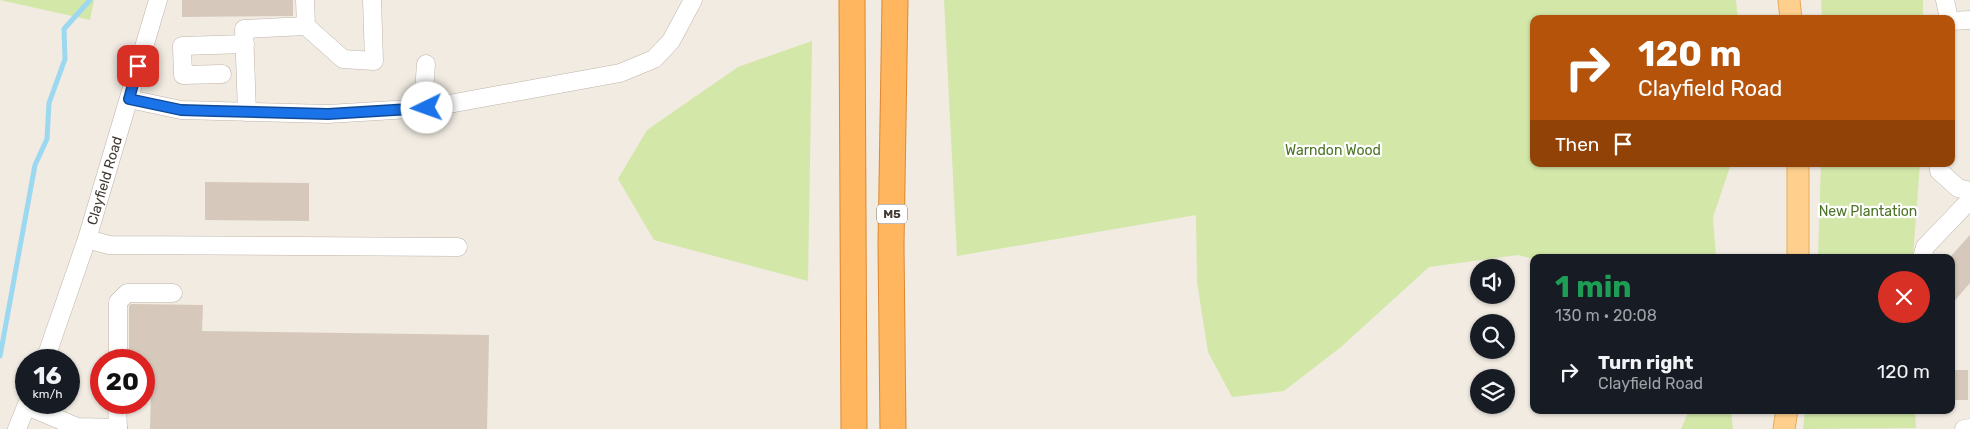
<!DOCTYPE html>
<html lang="en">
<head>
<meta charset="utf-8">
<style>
	:root { --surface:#171b24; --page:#242831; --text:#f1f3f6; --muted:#9ea1a6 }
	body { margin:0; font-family:Rubik,sans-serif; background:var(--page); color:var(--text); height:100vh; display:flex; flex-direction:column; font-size:19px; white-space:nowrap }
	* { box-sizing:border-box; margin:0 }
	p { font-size:16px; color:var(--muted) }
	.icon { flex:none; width:28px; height:28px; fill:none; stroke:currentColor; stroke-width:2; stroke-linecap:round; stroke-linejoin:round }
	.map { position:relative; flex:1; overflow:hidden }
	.sheet { position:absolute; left:1530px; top:254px; width:425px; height:160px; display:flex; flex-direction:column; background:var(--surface); border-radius:10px; box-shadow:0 1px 4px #0004 }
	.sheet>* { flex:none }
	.hud { position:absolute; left:1530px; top:15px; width:425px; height:152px; border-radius:10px; box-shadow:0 1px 4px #0004; background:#b45309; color:#fff; overflow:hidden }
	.fabs { position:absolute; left:1470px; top:259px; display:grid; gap:10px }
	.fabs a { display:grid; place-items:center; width:45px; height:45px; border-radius:50%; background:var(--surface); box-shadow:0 1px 4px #0004; font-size:25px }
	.speed { position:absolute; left:15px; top:349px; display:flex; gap:10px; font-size:25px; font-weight:700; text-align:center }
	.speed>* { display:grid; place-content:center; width:65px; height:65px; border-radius:50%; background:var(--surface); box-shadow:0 1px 4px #0004; line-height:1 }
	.speed small { font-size:12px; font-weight:400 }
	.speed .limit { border:8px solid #d22; background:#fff; color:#111 }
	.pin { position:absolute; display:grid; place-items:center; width:42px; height:42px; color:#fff; margin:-21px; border-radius:10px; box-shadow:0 2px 8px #0006 }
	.me { position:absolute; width:55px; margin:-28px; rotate:267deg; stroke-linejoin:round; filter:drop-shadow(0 0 4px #0008) }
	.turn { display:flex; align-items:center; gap:18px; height:105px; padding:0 25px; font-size:22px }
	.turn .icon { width:65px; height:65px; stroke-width:2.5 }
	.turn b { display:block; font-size:35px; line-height:42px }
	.then { display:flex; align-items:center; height:48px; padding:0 25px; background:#0003; gap:10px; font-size:19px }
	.round { display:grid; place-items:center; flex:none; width:52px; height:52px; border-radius:26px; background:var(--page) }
	.overview { display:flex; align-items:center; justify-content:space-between; height:85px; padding:0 25px }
	h1 { font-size:30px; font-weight:700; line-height:38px; color:#1e9e55 }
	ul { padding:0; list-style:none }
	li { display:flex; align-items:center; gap:15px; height:65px; padding:0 25px }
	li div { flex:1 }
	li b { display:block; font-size:19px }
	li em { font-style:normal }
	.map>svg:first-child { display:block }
	.green { fill:#d3e7a9 }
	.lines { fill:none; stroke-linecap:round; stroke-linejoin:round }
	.stream { stroke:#9cd8f0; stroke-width:5 }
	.building { fill:#d6c8ba }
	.minor-casing { stroke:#bfb4a8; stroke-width:19 }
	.major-casing { stroke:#e4ab5d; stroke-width:23 }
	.highway-casing { stroke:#de882f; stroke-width:27 }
	.minor { stroke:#fff; stroke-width:18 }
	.major { stroke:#ffd08d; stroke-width:21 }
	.highway { stroke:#ffb65f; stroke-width:25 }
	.route-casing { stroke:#114b97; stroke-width:12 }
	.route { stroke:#1a73e8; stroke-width:9 }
	.labels { text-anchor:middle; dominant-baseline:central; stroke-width:4.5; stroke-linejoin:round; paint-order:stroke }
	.shield { fill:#fff; stroke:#7b7570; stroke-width:1 }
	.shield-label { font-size:12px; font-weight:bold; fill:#423a32 }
	.park-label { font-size:14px; fill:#4d7426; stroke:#fff }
	.street-label { font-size:14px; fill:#423a32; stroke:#fff }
</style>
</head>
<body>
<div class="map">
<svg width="1970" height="429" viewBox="0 0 1970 429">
	<rect width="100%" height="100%" fill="#f1ebe2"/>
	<path class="green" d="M0,0h94l-4,20z
		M944,0h792l2,19h-204v145h197l-18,53 3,40 -182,2 -16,-4 -89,12 -88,80 -57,44 -52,6 -24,-45 -11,-70 -1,-67 -239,41z
		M1821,0h102v19h-101z
		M812,41l-4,240 -154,-41 -36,-61 29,-49 91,-63z
		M1821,164h99l-7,93h-95z
		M1689,410h42l2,19h-52z
		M1805,410h110l1,18 -113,1z"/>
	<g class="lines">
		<path class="stream" d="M0,356l35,-191 12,-26 2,-36 16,-44 -1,-30 26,-29"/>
	</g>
	<path class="building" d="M182,0h111v16l-111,1z
		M205,182l104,1v38l-104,-1z
		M1970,235v48l-19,22v-49z
		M131,304l72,1 -1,26 287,4 -2,94h-337l1,-35h-7v-34h-15v-54z
		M1951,370h17v30h-17z"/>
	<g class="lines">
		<g class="minor-casing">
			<g id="minor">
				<path d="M305,0l1,26"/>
				<path d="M1945,0l4,19"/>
				<path d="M1951,21l19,-1"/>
				<path d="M426,64l-2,27 3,17"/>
				<path d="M222,74l-39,1 -1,-29 63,-2"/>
				<path d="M129,99l52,11 147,4 99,-6 193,-35 34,-14 17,-18 22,-41"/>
				<path d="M247,112l-3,-83 62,-3 37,33 31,2 -2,-61"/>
				<path d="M1939,164v7l19,17 12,3"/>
				<path d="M87,239l22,6 349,2"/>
				<path d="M1922,258l3,-11 45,-47"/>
				<path id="s1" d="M45,360l42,-121 71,-239"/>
				<path d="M118,360v-58l9,-9h46"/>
				<path d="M117,402l1,27"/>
				<path d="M27,406l50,21 41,1"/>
				<path d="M17,429l11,-27"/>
				<path d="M1964,429l6,-1"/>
			</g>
		</g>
		<g class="major-casing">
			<path id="major" d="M1789,0l2,19
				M1798,258v-94
				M1784,429l3,-19"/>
		</g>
		<g class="highway-casing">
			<path id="highway" d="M852,0l2,429
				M893,429l-2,-184 4,-245"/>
		</g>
		<use href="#minor" class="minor"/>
		<use href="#major" class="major"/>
		<use href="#highway" class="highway"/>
	</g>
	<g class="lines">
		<g class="route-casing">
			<path id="route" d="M138,66l-9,33 52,11 33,1 114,3 99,-6"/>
		</g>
		<use href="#route" class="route"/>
	</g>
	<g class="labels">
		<rect class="shield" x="877" y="204.5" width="30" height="19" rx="4"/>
		<g class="shield-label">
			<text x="892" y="214">M5</text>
		</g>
		<g class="park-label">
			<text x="1333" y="150">Warndon Wood</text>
			<text x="1868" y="211">New Plantation</text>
		</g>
		<g class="street-label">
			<text stroke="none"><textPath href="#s1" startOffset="189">Clayfield Road</textPath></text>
		</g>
	</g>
</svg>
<div class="fabs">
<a><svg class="icon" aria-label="sound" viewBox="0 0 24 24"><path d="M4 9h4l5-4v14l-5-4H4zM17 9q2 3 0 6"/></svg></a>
<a><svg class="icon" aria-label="search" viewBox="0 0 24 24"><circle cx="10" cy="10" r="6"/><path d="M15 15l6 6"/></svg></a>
<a><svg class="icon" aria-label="layers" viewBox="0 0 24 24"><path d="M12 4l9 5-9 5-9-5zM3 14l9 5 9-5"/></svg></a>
</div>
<div class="speed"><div>16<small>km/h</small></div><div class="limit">20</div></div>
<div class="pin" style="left:138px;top:66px;background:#d93025"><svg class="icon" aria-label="arrive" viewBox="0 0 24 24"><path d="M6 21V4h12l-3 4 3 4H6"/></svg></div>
<svg class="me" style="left:427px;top:108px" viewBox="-20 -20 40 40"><circle r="19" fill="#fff"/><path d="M0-13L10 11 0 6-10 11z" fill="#1a73e8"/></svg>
<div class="hud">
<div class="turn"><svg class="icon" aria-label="right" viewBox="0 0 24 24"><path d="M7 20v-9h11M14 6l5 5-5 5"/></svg><div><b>120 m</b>Clayfield Road</div></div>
<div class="then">Then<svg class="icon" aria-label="arrive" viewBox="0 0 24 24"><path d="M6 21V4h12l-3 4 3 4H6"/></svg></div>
</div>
<section class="sheet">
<div class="overview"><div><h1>1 min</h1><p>130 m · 20:08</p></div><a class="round" style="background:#d93025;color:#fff"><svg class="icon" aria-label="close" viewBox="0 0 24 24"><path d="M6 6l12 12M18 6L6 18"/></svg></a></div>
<ul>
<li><svg class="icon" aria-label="right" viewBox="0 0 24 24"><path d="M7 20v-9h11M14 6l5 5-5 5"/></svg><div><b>Turn right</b><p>Clayfield Road</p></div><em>120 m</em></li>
</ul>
</section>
</div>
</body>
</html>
